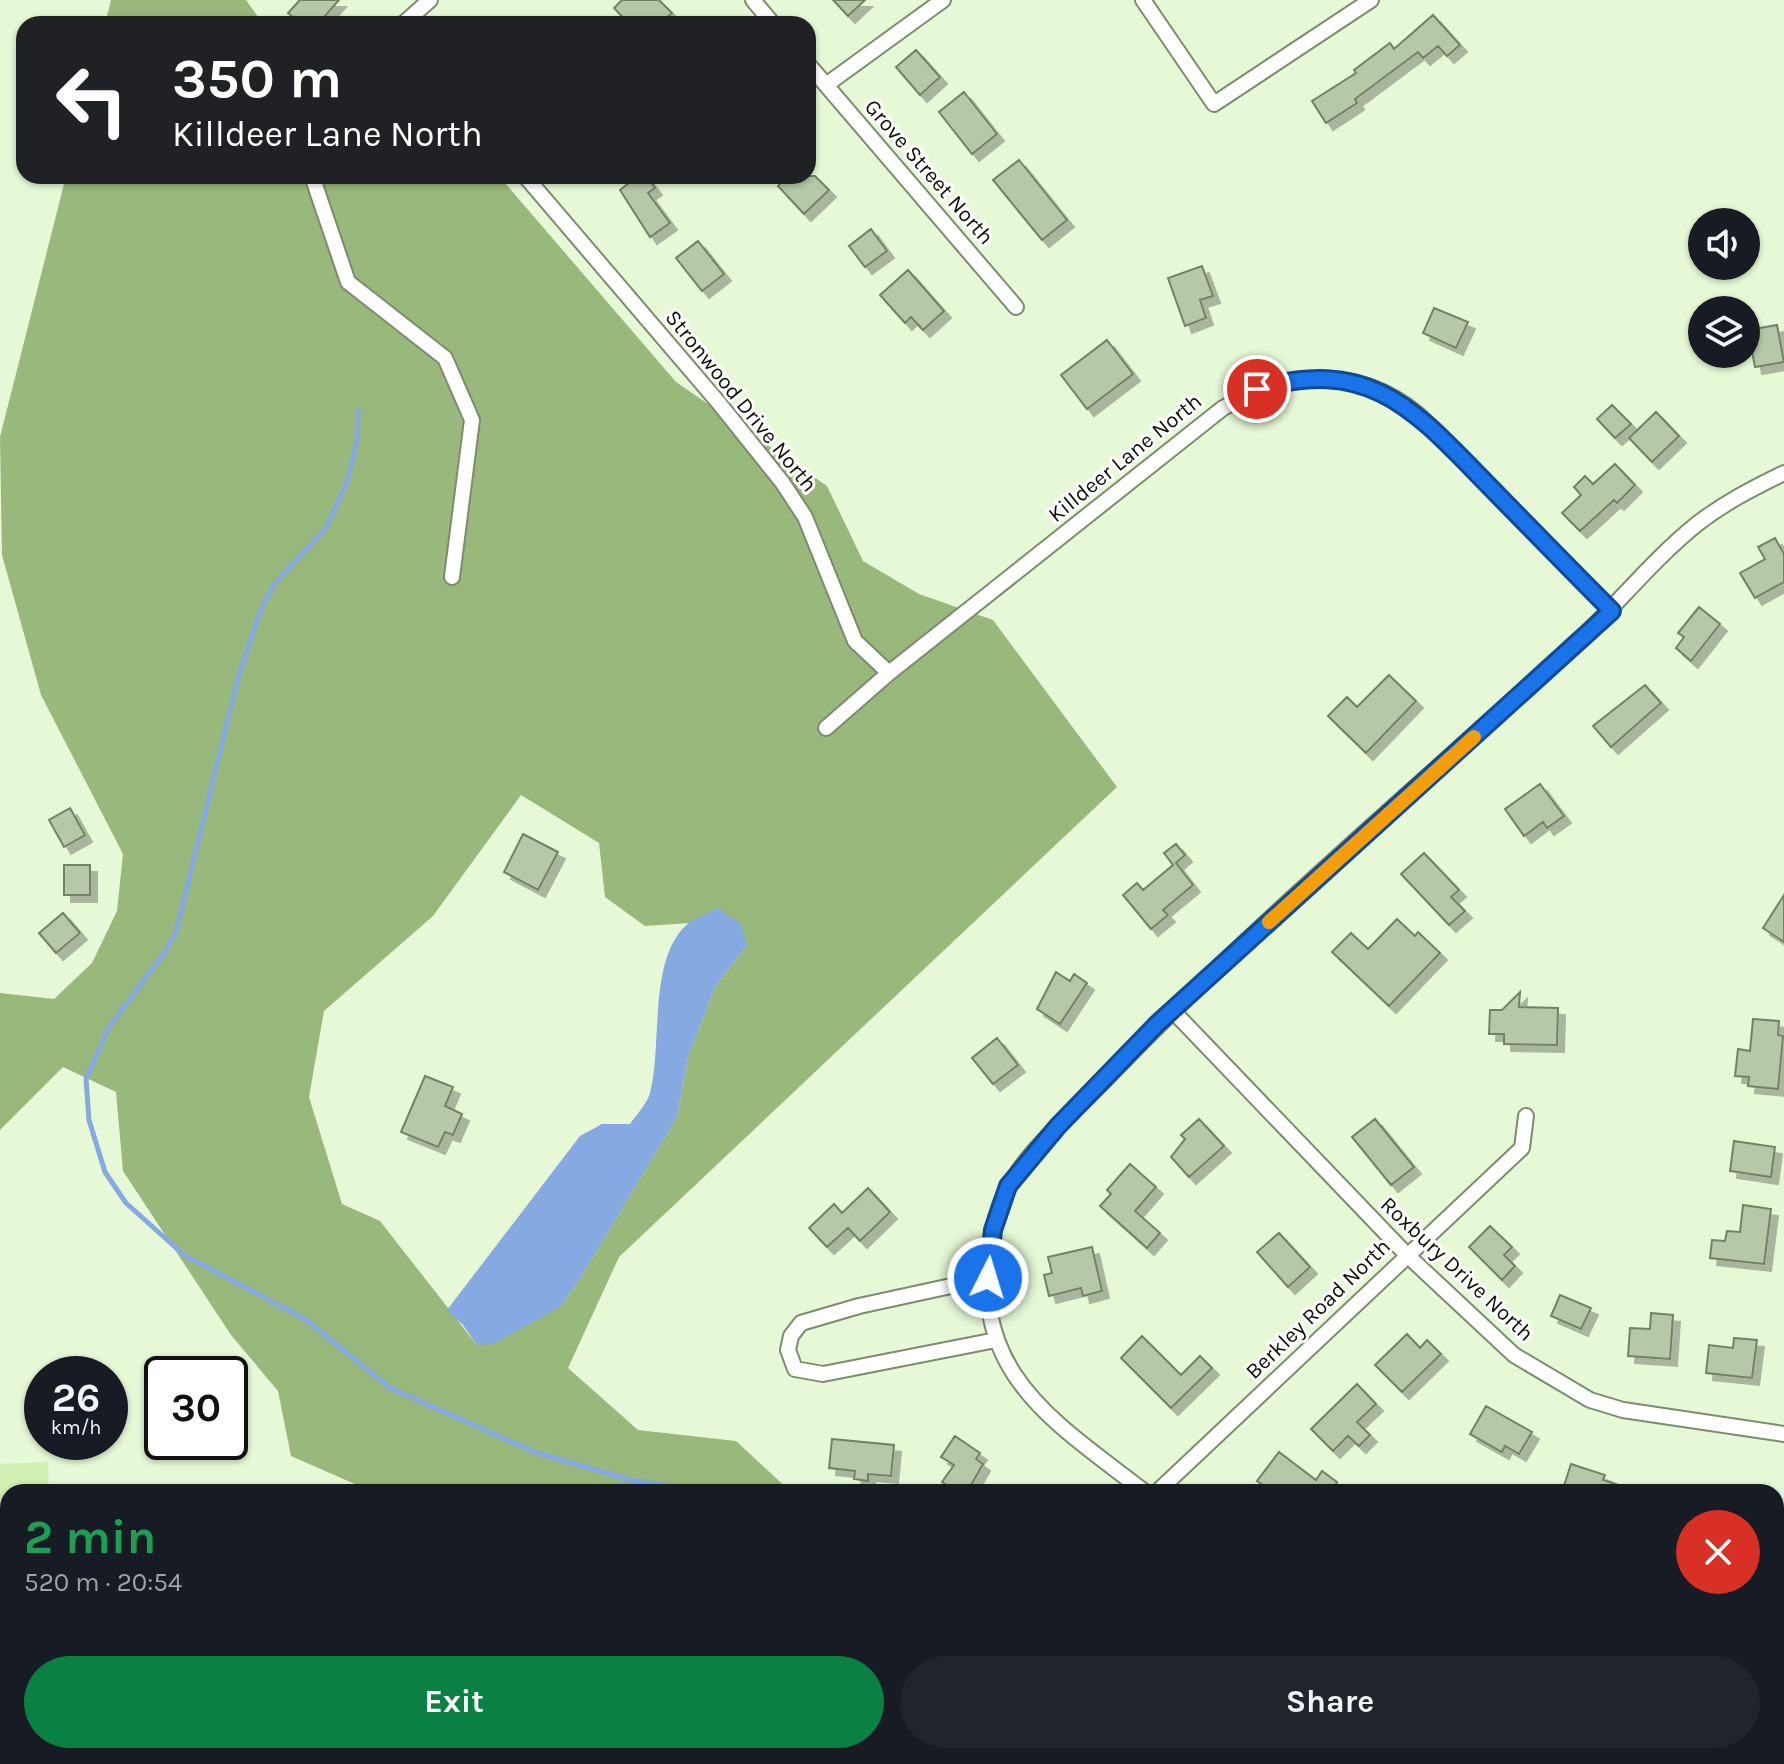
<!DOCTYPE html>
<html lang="en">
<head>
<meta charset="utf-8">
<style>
	:root { --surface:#171b24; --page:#20242c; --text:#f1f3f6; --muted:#9ea1a6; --accent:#0b8043 }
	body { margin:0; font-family:Karla,sans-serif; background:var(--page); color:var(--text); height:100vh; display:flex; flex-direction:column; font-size:30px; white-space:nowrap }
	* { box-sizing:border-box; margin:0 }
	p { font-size:26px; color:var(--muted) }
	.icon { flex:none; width:44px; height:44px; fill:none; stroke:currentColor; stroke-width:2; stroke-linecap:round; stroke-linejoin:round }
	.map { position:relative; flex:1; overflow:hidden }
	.drawer { position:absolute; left:0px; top:1484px; width:1784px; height:280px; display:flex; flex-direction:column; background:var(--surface); border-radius:24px 24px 0 0; box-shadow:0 2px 6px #0004 }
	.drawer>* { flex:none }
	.top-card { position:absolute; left:16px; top:16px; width:800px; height:168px; border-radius:24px; box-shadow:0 2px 6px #0004; background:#202124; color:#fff; overflow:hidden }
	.controls { position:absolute; left:1688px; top:208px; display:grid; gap:16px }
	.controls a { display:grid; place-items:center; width:72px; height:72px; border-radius:50%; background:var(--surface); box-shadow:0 2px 6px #0004; font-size:40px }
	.speed { position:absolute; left:24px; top:1356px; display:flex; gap:16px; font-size:40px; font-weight:700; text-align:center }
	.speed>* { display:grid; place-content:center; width:104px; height:104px; border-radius:50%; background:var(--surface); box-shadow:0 2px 6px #0004; line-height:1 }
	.speed small { font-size:20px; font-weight:400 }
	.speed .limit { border:4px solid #111; border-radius:12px; background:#fff; color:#111 }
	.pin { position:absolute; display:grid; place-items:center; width:68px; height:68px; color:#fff; margin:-34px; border:4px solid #fff; border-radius:50%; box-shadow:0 2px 8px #0007 }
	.me { position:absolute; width:88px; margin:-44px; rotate:5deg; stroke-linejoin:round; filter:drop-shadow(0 0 6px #0008) }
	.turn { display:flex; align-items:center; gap:28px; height:168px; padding:0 24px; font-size:36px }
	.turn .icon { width:104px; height:104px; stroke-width:2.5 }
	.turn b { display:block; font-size:56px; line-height:68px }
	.round { display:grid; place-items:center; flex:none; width:84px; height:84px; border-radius:42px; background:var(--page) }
	.summary { display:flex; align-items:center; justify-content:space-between; height:136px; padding:0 24px }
	h1 { font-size:48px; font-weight:700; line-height:60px; color:#1e9e55 }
	.primary-button { display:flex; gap:16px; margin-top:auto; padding:16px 24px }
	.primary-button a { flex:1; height:92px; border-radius:48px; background:var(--accent); color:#fff; font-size:32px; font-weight:700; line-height:92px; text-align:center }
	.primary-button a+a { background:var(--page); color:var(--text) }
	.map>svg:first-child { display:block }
	.green { fill:#d0efb3 }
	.forest { fill:#99b87b; fill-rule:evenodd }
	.water { fill:#85a9e0 }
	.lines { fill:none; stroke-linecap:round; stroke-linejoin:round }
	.stream { stroke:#85a9e0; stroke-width:5 }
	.building { fill:#b7c8a8; stroke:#738264; stroke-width:2; filter:url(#shadow) }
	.minor-casing { stroke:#7d8c6e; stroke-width:18 }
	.minor { stroke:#fff; stroke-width:14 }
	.route-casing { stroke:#114b97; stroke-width:20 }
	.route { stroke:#1a73e8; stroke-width:14 }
	.slow { stroke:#f59e0b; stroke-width:14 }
	.labels { text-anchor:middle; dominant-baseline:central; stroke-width:6; stroke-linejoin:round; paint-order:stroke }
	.street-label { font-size:22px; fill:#0c1106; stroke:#fefefe }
</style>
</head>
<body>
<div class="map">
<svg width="1784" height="1764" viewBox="0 0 1784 1764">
	<defs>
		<filter id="shadow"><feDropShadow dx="7" dy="7" stdDeviation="0" flood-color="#0004"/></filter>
	</defs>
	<rect width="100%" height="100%" fill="#e6f8d6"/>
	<path class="green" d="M48,1462l1,30h-41v243h-8v-271z
		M231,1756h246l-5,8h-236z
		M746,1756h163l-1,8h-168z"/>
	<path class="forest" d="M111,0h135l17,24h-158z
		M66,176h433l177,206 151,104 36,75 56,33 74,26 124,167 -498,470 -51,111 70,62 98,11 55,51h-418l-82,-36 -13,-65 -47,-56 -108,-164 -7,-79 -53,-25 -63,63v-137l54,6 38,-36 25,-52 6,-57 -82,-159 -39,-140 -2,-118zM521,795l78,48 6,54 40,29 44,-3 29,-15 29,37 -32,42 -27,70 -11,60 -96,160 -21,30 -83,38 -97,-124 -38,-17 -33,-107 15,-86 109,-95z
		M951,1756h274l9,8h-284z"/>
	<path class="water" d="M718,908l23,16 6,21 -32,42 -27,70 -11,60 -96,160 -21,30 -67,37 -16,1 -14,-20 -16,-15 133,-174 22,-12h28c6,-9 17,-20 20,-31 13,-50 -3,-138 40,-171 8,-5 19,-9 28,-14z"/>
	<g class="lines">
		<path class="stream" d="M358,410l-1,31 -10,41 -21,46 -51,55 -14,26 -23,69 -62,254 -11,20 -56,75 -23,52 3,41 16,52 21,31 58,52 121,64 85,69 147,65 94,27 80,12
			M1144,1756l9,8"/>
	</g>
	<path class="building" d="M300,0h39l-21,24h-17l-13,-11z
		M622,0h37l13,13 -12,11h-15l-6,-6 -10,6 -15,-16z
		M833,0h32l-17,16z
		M1433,15l27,30 -13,11 -9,-10 -15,12 -5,-6 -63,47 2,4 -31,20 -14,-22 44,-28 -2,-3 36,-27 4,6z
		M916,50l24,27 -20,18 -24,-28z
		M964,92l33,42 -25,20 -33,-42z
		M1019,160l48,60 -25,20 -49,-60z
		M638,176h8l9,12 -7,5 22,30 -20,14 -30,-47z
		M788,176h27l14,14 -25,24 -26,-28z
		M871,229l16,22 -22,16 -16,-21z
		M698,241l26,33 -22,17 -26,-33z
		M1202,266l11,30 -13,4 6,18 -21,8 -17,-48z
		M908,270l36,41 -21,19 -12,-13 -6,6 -25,-28z
		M1434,308l34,14 -12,26 -33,-15z
		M1777,325l7,37 -29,5 -7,-37z
		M1107,340l26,34 -46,35 -26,-34z
		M1612,405l19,19 -16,14 -18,-19z
		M1656,412l23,24 -27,26 -23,-24z
		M1615,464l20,21 -18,18 -3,-3 -34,31 -18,-18 19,-18 -7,-8 11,-11 8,8z
		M1775,538l9,16v28l-29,16 -15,-25 25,-14 -7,-12z
		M1699,607l21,17 -29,37 -15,-13 8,-11 -6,-4z
		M1389,675l27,26 -50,52 -38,-37 19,-19 10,10z
		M1645,685l16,18 -50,44 -18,-21z
		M1540,784l24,32 -17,12 -4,-6 -19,14 -19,-27z
		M70,808l15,27 -21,12 -15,-27z
		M523,834l35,18 -20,38 -34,-18z
		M1176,844l9,11 -9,8 17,22 -30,25 5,5 -17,14 -28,-34 14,-12 6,7 30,-25 -9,-12z
		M1424,853l35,37 -8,7 14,14 -16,14 -48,-51z
		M64,865h26v30h-26z
		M1784,895v47l-21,-14z
		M63,913l17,20 -24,20 -17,-20z
		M1397,919l18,17 3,-4 22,21 -51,53 -57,-54 19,-19 17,16z
		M1056,972l14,9 4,-7 13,9 -27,41 -23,-15z
		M1520,992l-1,15 39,1 -1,37 -53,-1v-10h-15l1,-24h12z
		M1753,1019l26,2 -1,14 5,1 -5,53 -30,-3 1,-9 -14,-1 3,-27 12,2z
		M997,1038l21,27 -25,19 -21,-26z
		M425,1076l28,11 -8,19 17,8 -9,21 -8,-3 -7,15 -37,-15z
		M1199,1119l25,27 -35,31 -18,-20 14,-18 -4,-4z
		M1375,1119l39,48 -23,18 -39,-48z
		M1734,1141l41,6 -4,30 -41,-6z
		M1130,1164l26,23 -21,24 25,22 -13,15 -47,-42 11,-12 -4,-4z
		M868,1188l22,24 -30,29 -12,-13 -21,19 -18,-19 25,-24 8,9z
		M1743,1205l28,4 -7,55 -54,-6 2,-18 13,1 2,-10 13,1z
		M1490,1226l22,21 -8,8 11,11 -13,14 -33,-33z
		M1279,1233l31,34 -22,20 -31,-35z
		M1092,1247l10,44 -19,5 -2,-8 -32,8 -5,-21 8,-2 -4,-16z
		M1560,1295l31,13 -10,21 -30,-13z
		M1651,1313l22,2 -3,44 -42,-3 2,-28 20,1z
		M1407,1334l13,14 7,-8 14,14 -39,38 -27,-27z
		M1142,1336l39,39 19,-19 12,12 -41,40 -50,-50z
		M1734,1338l23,2 -5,38 -46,-5 3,-28 24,3z
		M1357,1384l19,20 -19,18 13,13 -11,11 -11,-10 -15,15 -22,-22z
		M1486,1406l46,26 -13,22 -14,-8 -3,6 -32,-18z
		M955,1436l25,17 -4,6 7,5 -16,28h-10l-15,-10 12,-17 -13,-8z
		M832,1439l62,6 -3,31 -23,-2v7l-14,-2 1,-8 -26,-3z
		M1279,1452l37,28 6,-9 15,11 -5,10h-59l-16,-11z
		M1571,1464l34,11 -2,5 28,9v3h-69z"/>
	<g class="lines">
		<g class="minor-casing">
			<path id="minor" d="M753,0l20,24
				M1143,0l71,104 157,-104
				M403,24l27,-24
				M808,64l208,243
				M826,85l117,-85
				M312,176l36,106 97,76 27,62 -20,157
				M525,176l193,226 64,80 23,35 50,124 34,32
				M826,728l63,-55 334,-265c63,-35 133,-44 193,5 26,22 48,48 73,73 41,42 82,83 123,125
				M1172,1010l234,244 108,101 76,45 33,10 161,24
				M988,1278l-129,28 -58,17 -10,13 -3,14 7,19 28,5 173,-34
				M1145,1492c-98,-75 -182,-124 -151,-266 13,-62 69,-103 111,-146 146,-152 308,-289 464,-430 44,-40 82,-89 128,-126 27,-21 56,-36 87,-51
				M1157,1492l365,-344 4,-32
				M1482,1756l1,8
				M1673,1756l72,8"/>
		</g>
		<use href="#minor" class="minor"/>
	</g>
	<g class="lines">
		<g class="route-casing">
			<path id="route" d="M988,1278l5,-48 15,-44 50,-60 99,-102 455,-413c-40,-40 -80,-81 -120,-122 -75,-76 -119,-134 -235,-100"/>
		</g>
		<use href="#route" class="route"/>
		<path class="slow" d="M1269,922l205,-185"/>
	</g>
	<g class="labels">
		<g class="street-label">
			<text transform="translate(929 172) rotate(49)">Grove Street North</text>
			<text transform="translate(741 401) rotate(51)">Stronwood Drive North</text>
			<text transform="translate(1125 458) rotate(-39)">Killdeer Lane North</text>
			<text transform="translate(1457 1269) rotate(43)">Roxbury Drive North</text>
			<text transform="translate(1318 1309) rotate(-44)">Berkley Road North</text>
		</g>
	</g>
</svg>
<div class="controls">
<a><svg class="icon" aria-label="sound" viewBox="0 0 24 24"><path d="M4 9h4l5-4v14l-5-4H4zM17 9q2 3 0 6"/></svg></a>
<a><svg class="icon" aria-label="layers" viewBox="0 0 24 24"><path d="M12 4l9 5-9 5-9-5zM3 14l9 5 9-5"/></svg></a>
</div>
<div class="speed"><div>26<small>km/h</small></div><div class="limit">30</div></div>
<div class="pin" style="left:1257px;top:389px;background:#d93025"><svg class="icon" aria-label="arrive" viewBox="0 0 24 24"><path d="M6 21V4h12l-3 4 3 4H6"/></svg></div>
<svg class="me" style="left:988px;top:1278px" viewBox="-20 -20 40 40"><circle r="17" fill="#1a73e8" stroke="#fff" stroke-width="3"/><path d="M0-11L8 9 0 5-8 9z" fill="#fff"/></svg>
<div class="top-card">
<div class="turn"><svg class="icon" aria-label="left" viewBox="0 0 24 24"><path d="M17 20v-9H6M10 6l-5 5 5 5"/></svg><div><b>350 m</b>Killdeer Lane North</div></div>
</div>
<section class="drawer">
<div class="summary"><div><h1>2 min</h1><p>520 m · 20:54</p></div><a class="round" style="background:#d93025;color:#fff"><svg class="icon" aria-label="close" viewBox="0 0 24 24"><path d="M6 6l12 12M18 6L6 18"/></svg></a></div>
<div class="primary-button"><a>Exit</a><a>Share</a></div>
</section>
</div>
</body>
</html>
